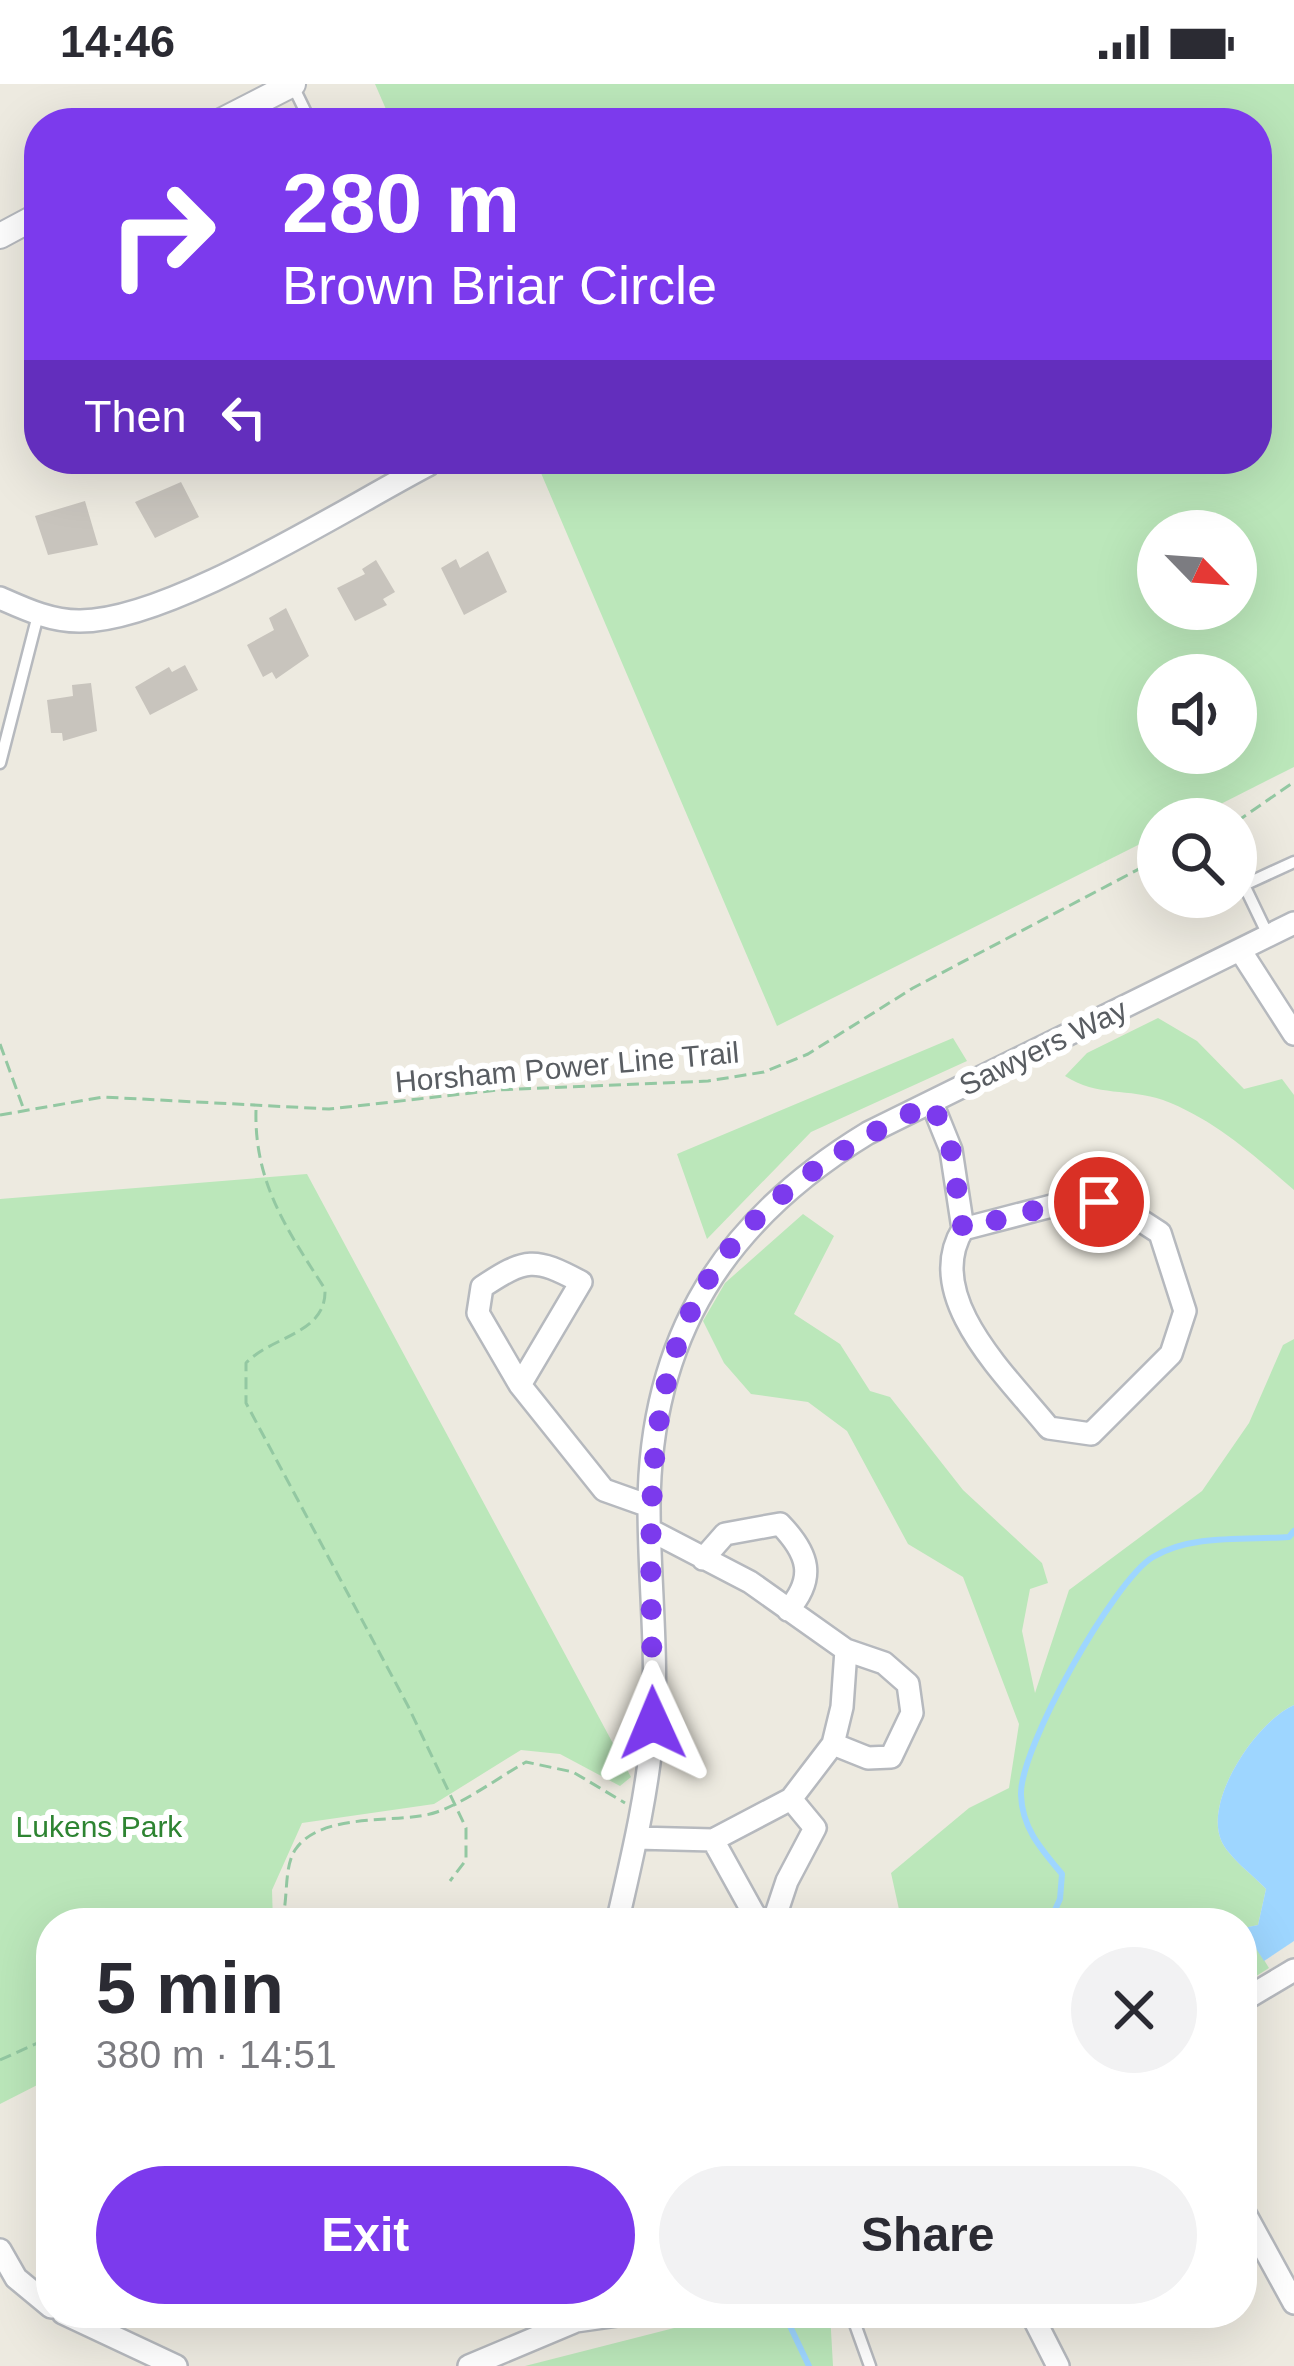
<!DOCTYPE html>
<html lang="en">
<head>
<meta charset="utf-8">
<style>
	:root { --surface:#fff; --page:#f2f2f3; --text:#2b2b33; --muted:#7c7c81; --accent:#7c3aed }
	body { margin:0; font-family:Arial,sans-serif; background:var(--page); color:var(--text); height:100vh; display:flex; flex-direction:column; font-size:45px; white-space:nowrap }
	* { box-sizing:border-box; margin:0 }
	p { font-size:39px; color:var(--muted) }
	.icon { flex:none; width:66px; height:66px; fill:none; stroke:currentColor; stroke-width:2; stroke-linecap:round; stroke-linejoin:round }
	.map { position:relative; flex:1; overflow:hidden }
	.side { position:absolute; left:36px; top:1824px; width:1221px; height:420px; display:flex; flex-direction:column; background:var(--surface); border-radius:48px; box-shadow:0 12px 48px #0002 }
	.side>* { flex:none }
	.banner { position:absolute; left:24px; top:24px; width:1248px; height:366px; border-radius:48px; box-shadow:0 12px 48px #0002; background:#7c3aed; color:#fff; overflow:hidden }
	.needle { width:78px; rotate:115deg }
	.fabs { position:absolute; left:1137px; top:426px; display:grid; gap:24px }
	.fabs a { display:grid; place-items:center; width:120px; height:120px; border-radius:50%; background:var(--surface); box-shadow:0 12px 48px #0002; font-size:60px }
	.pin { position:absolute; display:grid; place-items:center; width:102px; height:102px; color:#fff; margin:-51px; border:6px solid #fff; border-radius:50%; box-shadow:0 3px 12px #0007 }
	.me { position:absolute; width:132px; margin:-66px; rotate:359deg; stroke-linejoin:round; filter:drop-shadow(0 0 9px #0008) }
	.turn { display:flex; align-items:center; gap:42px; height:252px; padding:0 60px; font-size:54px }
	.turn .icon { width:156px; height:156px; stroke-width:2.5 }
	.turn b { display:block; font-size:84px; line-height:102px }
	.then { display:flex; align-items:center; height:114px; padding:0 60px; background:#0003; gap:24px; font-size:45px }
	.round { display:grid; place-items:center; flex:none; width:126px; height:126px; border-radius:63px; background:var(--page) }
	.overview { display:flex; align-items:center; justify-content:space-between; height:204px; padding:0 60px }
	h1 { font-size:72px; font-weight:700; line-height:90px }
	.button { display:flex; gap:24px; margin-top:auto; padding:24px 60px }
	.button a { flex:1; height:138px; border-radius:72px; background:var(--accent); color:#fff; font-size:48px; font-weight:700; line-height:138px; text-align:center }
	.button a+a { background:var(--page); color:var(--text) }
	.status { display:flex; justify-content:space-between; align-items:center; height:84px; padding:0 60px; background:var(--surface); direction:ltr }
	.status svg { height:33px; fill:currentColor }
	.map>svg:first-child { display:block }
	.green { fill:#bbe7ba; fill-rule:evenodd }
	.water { fill:#9ed6ff }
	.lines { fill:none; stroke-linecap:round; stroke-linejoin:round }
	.stream { stroke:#9ed6ff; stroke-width:6 }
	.building { fill:#c8c4bd }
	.service-casing { stroke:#b6b9be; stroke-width:15 }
	.minor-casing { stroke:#b6b9be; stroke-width:26 }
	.tertiary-casing { stroke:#b6b9be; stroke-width:28 }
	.path { stroke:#93c8a2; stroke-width:3; stroke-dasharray:12 6; stroke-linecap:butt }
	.service { stroke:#fff; stroke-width:10 }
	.minor { stroke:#fff; stroke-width:21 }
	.tertiary { stroke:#fff; stroke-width:24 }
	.route { stroke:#7c3aed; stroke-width:21; stroke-dasharray:0 37.8 }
	.labels { text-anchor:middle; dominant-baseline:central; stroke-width:12; stroke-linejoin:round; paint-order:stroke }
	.street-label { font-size:30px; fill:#595d62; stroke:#fff }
	.park-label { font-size:30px; fill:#2e8432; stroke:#fff }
</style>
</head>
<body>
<div class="status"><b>14:46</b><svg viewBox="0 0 49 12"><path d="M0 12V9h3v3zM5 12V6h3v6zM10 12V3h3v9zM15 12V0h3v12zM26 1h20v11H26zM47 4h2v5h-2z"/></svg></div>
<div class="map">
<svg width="1294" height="2282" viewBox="0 0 1294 2282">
	<rect width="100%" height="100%" fill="#edeae0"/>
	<path class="green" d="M375,0h919v683l-103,52h-33v16l-381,191 -242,-567h722v-336h-865zM1236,447v78h-78v-78zM1158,591h78v78h-78z
		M1158,934l39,23 47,48 38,-10 12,16v95c-39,-34 -80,-71 -131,-90 -34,-12 -66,-3 -98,-24l22,-23z
		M953,954l14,23 -156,71 -104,107 -30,-85z
		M307,1090l324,603 -11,9 -60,-32 -39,-4 -87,54 -132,19 -30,67 1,33h-222v155l-51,26v-905z
		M803,1130l31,22 -40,78 46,30 30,47 20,6 73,93 79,73 6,20 -18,6 -8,42 13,62 34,-103 133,-99 47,-68 34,-78 11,-6v366c-37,16 -90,94 -73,135 7,17 32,35 45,49l-8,36 -14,3 25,40 -27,17v-62h-340l-11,-50 78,-65 40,-20 10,-64 -56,-147 -55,-33 -61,-113 -39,-29 -57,-8 -27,-31 -21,-42 22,-38z
		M733,2229h97l3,53h-308z"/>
	<path class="water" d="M1294,1621v236l-30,20 -21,-33 15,-3 8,-36c-13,-14 -38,-32 -45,-49 -17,-41 36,-119 73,-135z"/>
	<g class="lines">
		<path class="stream" d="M1049,1839l11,-24 2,-25c-21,-25 -40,-46 -41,-79 -2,-46 93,-215 132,-238 38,-23 93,-17 136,-20l5,-6
			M791,2229l-2,11 20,42"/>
	</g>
	<path class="building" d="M181,398l18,35 -44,21 -20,-36z
		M85,417l13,44 -50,10 -13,-39z
		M488,467l19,41 -43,23 -23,-47 15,-9 4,9z
		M376,476l19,32 -12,7 4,6 -32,16 -18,-33 28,-14 -3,-5z
		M286,524l23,48 -33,23 -4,-7 -9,5 -16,-32 27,-15 -5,-12z
		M185,581l13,25 -48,25 -15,-28 34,-20 3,5z
		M91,599l6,48 -34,10 -1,-8h-11l-4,-33 26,-4 -1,-11z"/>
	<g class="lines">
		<g class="service-casing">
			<path id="service" d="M292,0l19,39
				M0,679l38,-148
				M1268,851l-24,-50 50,-23
				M851,2229l19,53"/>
		</g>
		<g class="minor-casing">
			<path id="minor" d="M0,514c25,11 50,23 79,23 89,1 263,-111 349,-156
				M1240,866l54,84
				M932,1019l19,47 12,79
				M1067,1118l53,5 40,26 25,78 -14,43 -80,80 -42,-6c-41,-51 -128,-131 -86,-199z
				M520,1301l61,-103c-47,-25 -55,-24 -99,5l-4,26 42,72 84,105 45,16
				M650,1446l100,52 96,68 38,13 24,21 4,29 -21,44 -23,1 -35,-14
				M703,1475l22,-25 55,-10c29,30 36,54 8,86
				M637,1754l76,2 78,-41 42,-55 9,-37 4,-57
				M713,1756l41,74 10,9
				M617,1839c15,-65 31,-131 36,-198 5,-72 -4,-146 -4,-219 1,-170 76,-286 219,-373l426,-210
				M773,1839l14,-42 28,-53 -24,-29
				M1242,1917l52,-31
				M1242,2124l52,95
				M0,2166l16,28 35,29
				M63,2229l113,53
				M1031,2229l27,53
				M469,2282l107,-45 56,-8"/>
		</g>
		<g class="tertiary-casing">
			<path id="tertiary" d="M217,39l76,-39
				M0,152l39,-21"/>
		</g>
		<path class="path" d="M1236,738l58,-40
			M0,960l24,66
			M256,1026c-2,72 31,120 69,179 2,45 -52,46 -79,74v40l162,303 58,122v32l-16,21
			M0,1031l103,-18 226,12 169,-19 210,-9 56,-9 44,-18 105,-66 245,-129
			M281,1839c8,-22 2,-54 14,-73 27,-40 105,-25 142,-38 30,-11 61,-34 89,-50l47,10 52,31
			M0,1976l51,-23"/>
		<use href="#service" class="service"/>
		<use href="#minor" class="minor"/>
		<use href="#tertiary" class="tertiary"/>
	</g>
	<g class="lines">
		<path class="route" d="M653,1639c-3,-301 -34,-474 279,-620l19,47 12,79 103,-27h33"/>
	</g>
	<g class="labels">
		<g class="street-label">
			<text transform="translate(1043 963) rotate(-26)">Sawyers Way</text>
			<text transform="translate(567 983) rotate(-5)">Horsham Power Line Trail</text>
		</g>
		<g class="park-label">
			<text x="99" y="1742">Lukens Park</text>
		</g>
	</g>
</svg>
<div class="fabs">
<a><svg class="needle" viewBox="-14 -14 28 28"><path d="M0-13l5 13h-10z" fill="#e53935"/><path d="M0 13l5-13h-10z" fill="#7c7c81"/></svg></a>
<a><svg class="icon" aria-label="sound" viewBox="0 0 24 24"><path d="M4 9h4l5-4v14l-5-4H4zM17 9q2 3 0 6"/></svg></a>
<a><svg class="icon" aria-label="search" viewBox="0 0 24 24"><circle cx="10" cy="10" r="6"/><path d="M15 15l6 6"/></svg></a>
</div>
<div class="pin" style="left:1099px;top:1118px;background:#d93025"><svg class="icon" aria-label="arrive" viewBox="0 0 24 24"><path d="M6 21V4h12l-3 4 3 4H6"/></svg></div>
<svg class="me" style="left:653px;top:1639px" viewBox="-20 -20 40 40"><path d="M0-17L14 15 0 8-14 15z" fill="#7c3aed" stroke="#fff" stroke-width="4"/></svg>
<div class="banner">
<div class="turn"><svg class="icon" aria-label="right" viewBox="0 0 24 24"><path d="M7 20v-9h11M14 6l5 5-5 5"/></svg><div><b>280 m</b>Brown Briar Circle</div></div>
<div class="then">Then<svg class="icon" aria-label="left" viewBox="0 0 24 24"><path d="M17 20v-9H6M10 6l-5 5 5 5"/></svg></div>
</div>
<section class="side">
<div class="overview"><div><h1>5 min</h1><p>380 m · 14:51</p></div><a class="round"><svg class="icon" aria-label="close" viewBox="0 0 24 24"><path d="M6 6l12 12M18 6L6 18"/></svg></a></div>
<div class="button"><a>Exit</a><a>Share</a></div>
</section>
</div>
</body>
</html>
